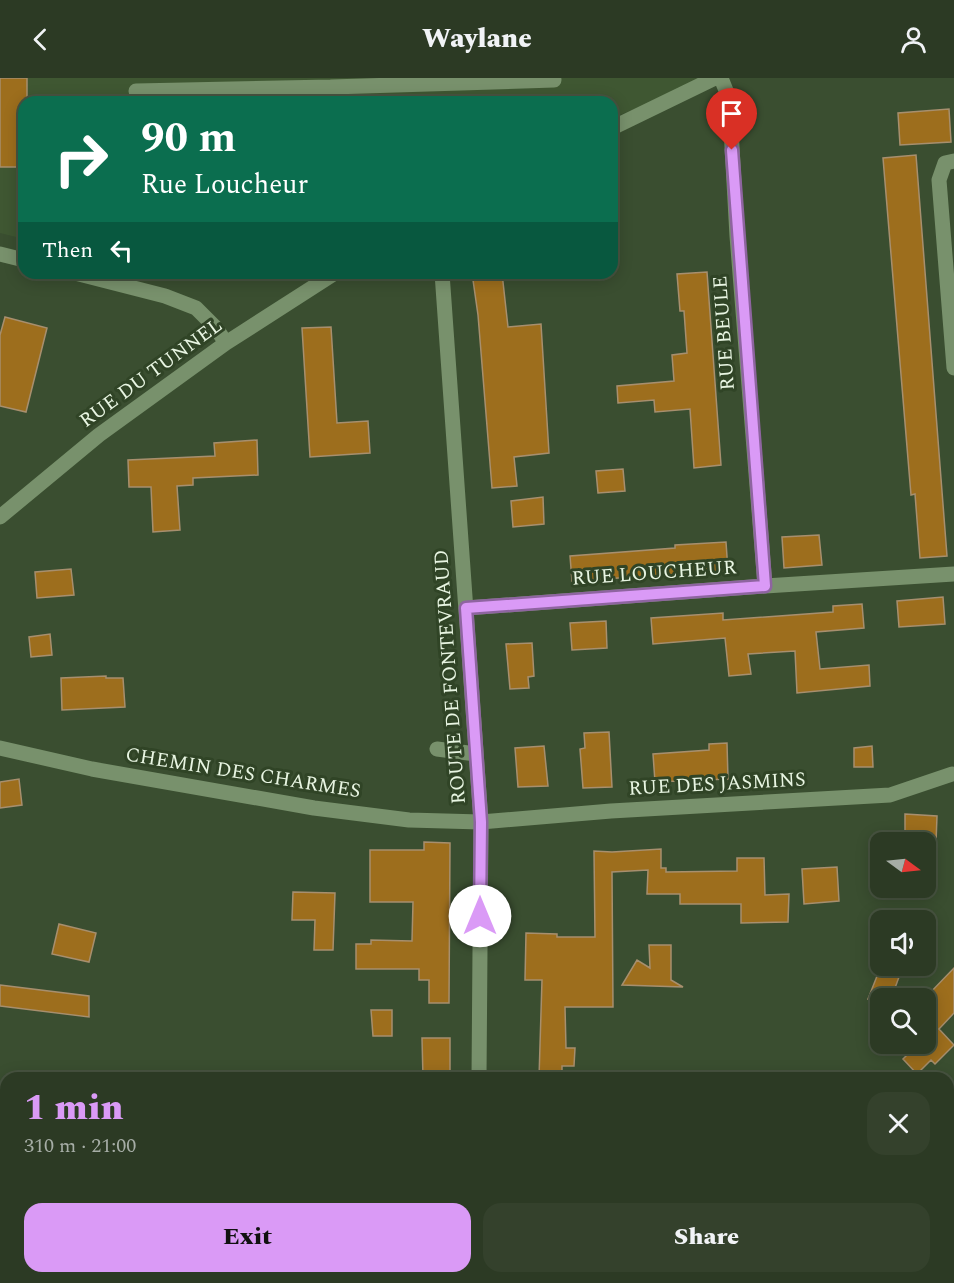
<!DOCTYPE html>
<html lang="en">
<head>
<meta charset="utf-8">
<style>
	:root { --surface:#2c3a24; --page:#34412c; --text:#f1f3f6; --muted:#a6ada6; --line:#485441; --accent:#da9af6 }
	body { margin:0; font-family:Spectral,serif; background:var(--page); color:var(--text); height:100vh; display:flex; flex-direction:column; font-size:22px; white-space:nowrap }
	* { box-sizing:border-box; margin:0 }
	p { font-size:20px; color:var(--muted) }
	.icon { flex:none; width:33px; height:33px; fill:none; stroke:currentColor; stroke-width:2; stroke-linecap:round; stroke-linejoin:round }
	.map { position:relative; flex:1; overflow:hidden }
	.drawer { position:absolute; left:0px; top:994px; width:954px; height:212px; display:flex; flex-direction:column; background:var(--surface); border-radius:18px 18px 0 0; box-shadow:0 3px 15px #0003,0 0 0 2px var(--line) }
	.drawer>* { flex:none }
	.guide { position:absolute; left:18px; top:18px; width:600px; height:183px; border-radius:18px; box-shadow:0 3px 15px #0003,0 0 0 2px var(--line); background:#0b6e4f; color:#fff; overflow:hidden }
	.needle { width:39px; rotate:105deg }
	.fabs { position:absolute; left:870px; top:754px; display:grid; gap:12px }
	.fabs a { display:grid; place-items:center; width:66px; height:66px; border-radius:12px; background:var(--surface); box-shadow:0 3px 15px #0003,0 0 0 2px var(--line); font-size:30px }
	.pin { position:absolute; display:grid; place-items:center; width:51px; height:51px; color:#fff; margin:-62px -26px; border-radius:50% 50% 50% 0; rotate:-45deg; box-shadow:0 0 6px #0007 }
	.pin .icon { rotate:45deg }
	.me { position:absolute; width:66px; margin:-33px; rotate:0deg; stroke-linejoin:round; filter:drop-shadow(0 0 4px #0008) }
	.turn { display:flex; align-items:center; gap:21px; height:126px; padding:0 24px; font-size:27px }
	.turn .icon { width:78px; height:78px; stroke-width:2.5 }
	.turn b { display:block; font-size:42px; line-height:51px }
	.then { display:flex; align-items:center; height:57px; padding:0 24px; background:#0003; gap:12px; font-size:22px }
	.round { display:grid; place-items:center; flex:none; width:63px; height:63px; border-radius:18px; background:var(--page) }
	.overview { display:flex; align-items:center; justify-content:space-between; height:102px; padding:0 24px }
	h1 { font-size:36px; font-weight:800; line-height:45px; color:var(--accent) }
	.cta { display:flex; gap:12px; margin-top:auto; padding:12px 24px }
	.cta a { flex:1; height:69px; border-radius:18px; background:var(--accent); color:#111; font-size:24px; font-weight:800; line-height:69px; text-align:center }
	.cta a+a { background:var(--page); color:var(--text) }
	header { display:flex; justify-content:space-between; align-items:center; height:78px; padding:0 24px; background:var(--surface); font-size:27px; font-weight:800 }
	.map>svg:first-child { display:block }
	.built { fill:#3f5732 }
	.forest { fill:#5f973c }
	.building { fill:#9d6e1d; stroke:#a78f6e; stroke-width:1.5 }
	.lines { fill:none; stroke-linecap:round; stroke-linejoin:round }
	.minor { stroke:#78916c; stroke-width:15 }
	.route-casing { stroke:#8e64a0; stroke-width:15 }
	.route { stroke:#da9af6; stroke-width:10 }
	.labels { text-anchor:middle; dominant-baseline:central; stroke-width:6; stroke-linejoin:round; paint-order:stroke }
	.street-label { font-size:20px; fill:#e8f5e2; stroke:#304426 }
</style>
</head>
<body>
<header><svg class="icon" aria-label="back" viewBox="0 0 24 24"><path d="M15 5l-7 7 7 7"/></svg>Waylane<svg class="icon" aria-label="person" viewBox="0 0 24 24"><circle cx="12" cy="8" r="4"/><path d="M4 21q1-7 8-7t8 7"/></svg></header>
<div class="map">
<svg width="954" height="1205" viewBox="0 0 954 1205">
	<rect width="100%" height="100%" fill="#3a4e30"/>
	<path class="built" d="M0,0h714l-102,40v-16h-588v137l-24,-6z"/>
	<path class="forest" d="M0,1019l6,6v175h199v5h-205z"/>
	<path class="building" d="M0,0h27v24h-3v65h-24z
		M949,31l2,33 -51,3 -2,-32z
		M916,77l31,401 -27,2 -5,-64 -4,1 -28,-337z
		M707,194l14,193 -27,3 -4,-59 -35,3 -1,-12 -36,3 -1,-17 57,-5 -2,-26 15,-2 -3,-42h-4l-3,-37z
		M472,195h30l6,54 33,-3 8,129 -35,4 3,29 -25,2 -14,-173z
		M5,239l42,11 -21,84 -26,-6v-71z
		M331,249l6,96 31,-2 2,32 -60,4 -8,-129z
		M257,362l1,35 -65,3v7l-16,1 3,44 -27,2 -2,-45h-22l-1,-27 87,-4 -1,-13z
		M623,391l2,22 -27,2 -2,-22z
		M543,419l1,27 -31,3 -2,-26z
		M819,457l3,30 -38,3 -2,-31z
		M726,464l2,29 -156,10 -2,-25 105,-8v-3z
		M71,491l3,26 -37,3 -2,-26z
		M943,519l2,27 -46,3 -2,-26z
		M862,526l2,24 -48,4 4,37 49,-4 1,21 -73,7 -2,-42 -47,3 3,20 -22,2 -4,-38 -72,6 -2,-26 72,-5v7l110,-8v-6z
		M606,543l1,27 -35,2 -2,-27z
		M50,556l2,21 -21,2 -2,-20z
		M532,565l2,33 -6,1 1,11 -19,1 -4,-45z
		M106,598v2h17l2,29 -63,3 -1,-32z
		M609,654l3,55 -29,1 -3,-39 5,-1 -1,-15z
		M727,665l1,36 -73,3 -2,-28 56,-4v-6z
		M544,668l4,40 -30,1 -3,-39z
		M872,668l1,21h-19v-19z
		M19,701l3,26 -22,3v-26z
		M905,736l32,2 -1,27h-31z
		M424,764l26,1 -1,160h-20v-23h-10v-11h-63v-25h15v-4l41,1 1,-39h-43v-52h54z
		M661,771v19h5v4l71,-1v-13h27l1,37 24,-1 -1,28 -47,1v-19h-61v-10h-33l1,-24 -36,2 1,135h-48l1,41h9l-1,18h-12v12h-23l3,-98h-17l1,-47 31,1v3h38l-1,-86 18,1z
		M837,789l2,34 -35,3 -2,-35z
		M293,814l42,1 -2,57h-19l1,-30h-23z
		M59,846l37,9 -7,29 -37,-8z
		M649,867h22v35l12,7 -61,-2 15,-25 13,8z
		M881,888h22l-12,33h-23z
		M954,890v45l-15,16 15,16 -19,19 -4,-4 -14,14 -14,-15 15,-15h8v-47z
		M0,907l89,11v21l-89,-11z
		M371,932h21v26h-19z
		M422,960h28v40h-27z"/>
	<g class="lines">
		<path class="minor" d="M721,0l6,15 3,18 7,125 28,350
			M331,9l223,-7
			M136,13l195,-4 16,15
			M612,50l103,-50
			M954,83l-9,2 -6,17 15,188
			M0,176l24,6
			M75,195l90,23 31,12 20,20 10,15
			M442,195l39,549 -2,256
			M0,439l99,-82 127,-92 109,-70
			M466,530l299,-22 189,-12
			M0,670l92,21 222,39 95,12 72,2 130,-11 279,-16 62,-21
			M437,671l39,5
			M948,1115l6,-12
			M476,1205v-5
			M905,1205l2,-5"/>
	</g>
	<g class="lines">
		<g class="route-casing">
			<path id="route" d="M480,838l1,-94 -15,-214 299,-22 -33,-436"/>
		</g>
		<use href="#route" class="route"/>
	</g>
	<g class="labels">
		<g class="street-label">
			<text transform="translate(724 255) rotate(-94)">RUE BEULE</text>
			<text transform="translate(151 295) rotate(-36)">RUE DU TUNNEL</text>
			<text transform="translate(654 495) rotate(-4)">RUE LOUCHEUR</text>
			<text transform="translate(450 599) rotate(-94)">ROUTE DE FONTEVRAUD</text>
			<text transform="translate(243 695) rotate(9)">CHEMIN DES CHARMES</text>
			<text transform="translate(717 706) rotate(-3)">RUE DES JASMINS</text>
		</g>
	</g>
</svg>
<div class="fabs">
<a><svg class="needle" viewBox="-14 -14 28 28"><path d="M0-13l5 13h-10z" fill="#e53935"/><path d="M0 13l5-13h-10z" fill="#a6ada6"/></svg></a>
<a><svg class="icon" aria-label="sound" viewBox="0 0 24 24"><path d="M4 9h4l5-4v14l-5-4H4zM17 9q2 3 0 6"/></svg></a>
<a><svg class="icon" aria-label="search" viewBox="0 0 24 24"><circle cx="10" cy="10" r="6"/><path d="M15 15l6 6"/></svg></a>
</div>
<div class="pin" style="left:732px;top:72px;background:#d93025"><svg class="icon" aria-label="arrive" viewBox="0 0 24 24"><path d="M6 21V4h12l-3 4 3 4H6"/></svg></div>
<svg class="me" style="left:480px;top:838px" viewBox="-20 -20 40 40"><circle r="19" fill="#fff"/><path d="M0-13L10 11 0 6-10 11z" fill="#da9af6"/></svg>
<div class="guide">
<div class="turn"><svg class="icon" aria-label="right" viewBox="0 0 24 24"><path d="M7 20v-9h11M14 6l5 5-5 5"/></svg><div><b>90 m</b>Rue Loucheur</div></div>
<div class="then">Then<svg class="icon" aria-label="left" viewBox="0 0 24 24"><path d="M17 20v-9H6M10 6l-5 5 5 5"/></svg></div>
</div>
<section class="drawer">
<div class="overview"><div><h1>1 min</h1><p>310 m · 21:00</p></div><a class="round"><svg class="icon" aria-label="close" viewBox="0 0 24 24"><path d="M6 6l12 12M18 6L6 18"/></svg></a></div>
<div class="cta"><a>Exit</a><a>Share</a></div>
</section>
</div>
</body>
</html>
